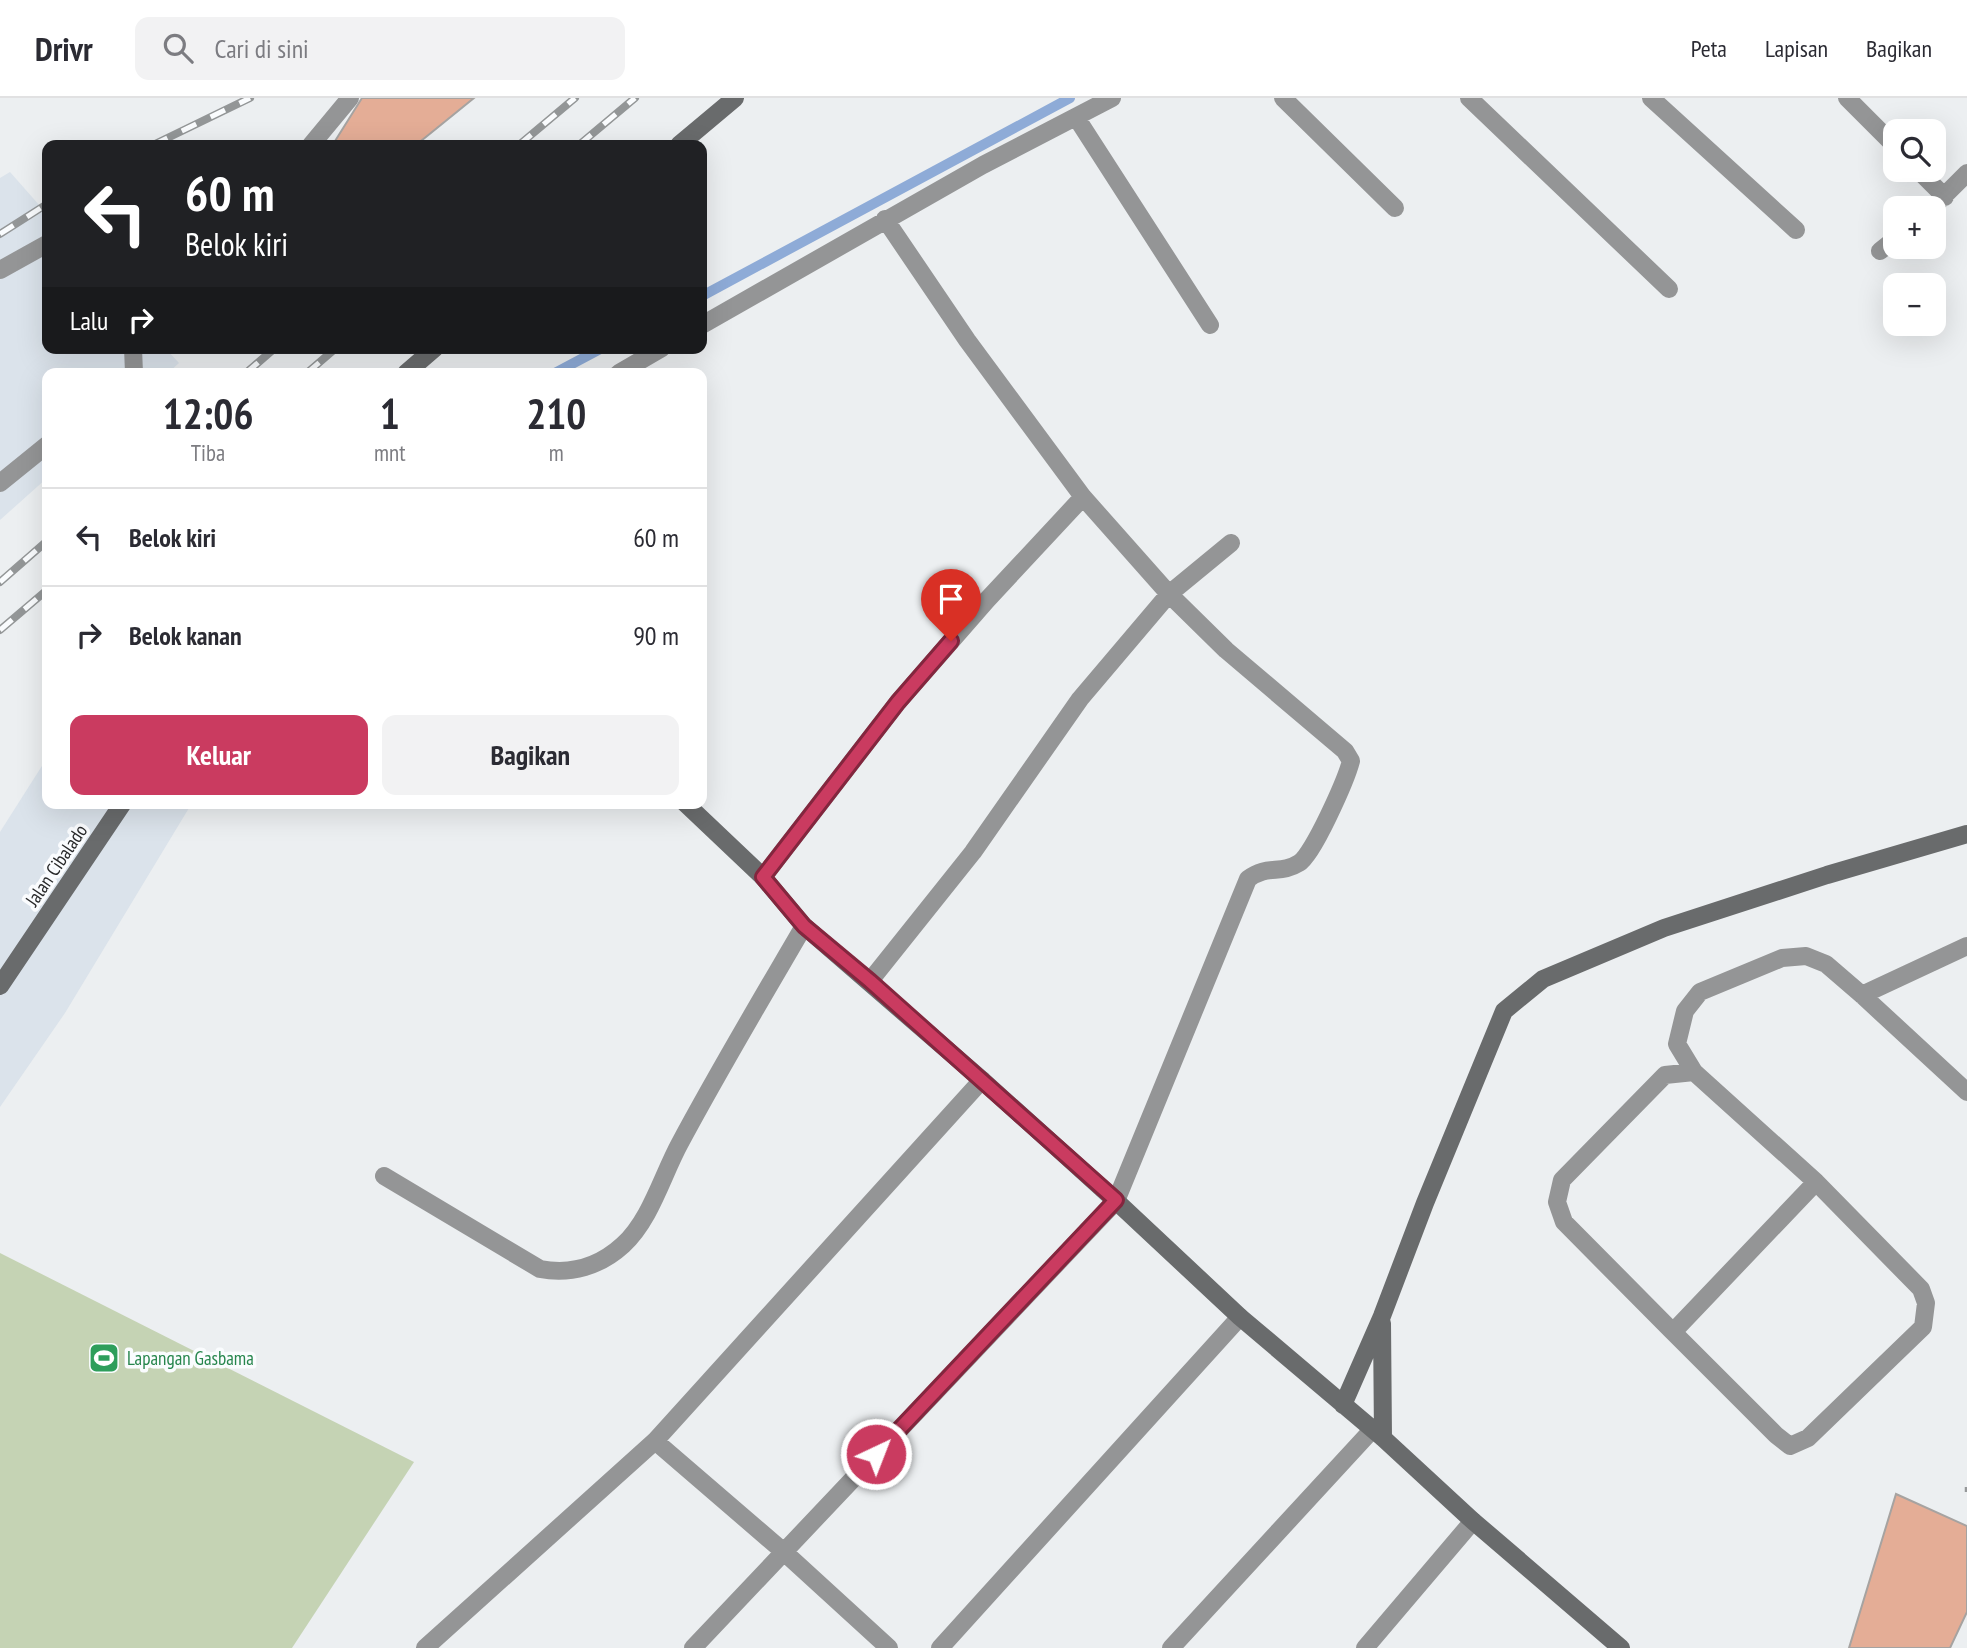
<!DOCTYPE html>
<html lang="id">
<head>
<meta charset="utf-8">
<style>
	:root { --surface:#fff; --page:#f2f2f3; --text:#2b2b33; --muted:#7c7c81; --line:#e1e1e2; --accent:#ca3b60 }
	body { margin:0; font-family:"PT Sans Narrow",sans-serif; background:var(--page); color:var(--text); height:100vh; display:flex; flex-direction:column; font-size:26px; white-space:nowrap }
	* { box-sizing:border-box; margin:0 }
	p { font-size:23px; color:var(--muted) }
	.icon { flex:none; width:38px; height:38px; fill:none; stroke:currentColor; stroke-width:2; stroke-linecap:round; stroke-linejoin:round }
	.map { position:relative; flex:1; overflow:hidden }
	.sheet { position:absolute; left:42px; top:270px; width:665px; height:441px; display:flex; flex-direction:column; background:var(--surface); border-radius:14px; box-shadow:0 7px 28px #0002 }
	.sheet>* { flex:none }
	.guide { position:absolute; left:42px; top:42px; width:665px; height:214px; border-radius:14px; box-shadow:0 7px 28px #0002; background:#202124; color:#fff; overflow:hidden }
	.tools { position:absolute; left:1883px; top:21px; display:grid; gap:14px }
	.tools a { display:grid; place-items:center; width:63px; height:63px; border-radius:14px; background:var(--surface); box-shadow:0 7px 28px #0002; font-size:35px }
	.pin { position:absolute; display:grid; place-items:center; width:60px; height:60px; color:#fff; margin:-72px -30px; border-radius:50% 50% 50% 0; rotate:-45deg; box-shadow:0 0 7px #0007 }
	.pin .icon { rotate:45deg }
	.me { position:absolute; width:77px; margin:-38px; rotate:43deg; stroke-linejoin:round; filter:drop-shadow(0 0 5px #0008) }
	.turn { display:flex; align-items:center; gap:24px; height:147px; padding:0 28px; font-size:32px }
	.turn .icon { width:91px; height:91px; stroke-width:2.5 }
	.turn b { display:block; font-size:49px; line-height:60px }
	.then { display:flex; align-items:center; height:66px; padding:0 28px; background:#0003; gap:14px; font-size:26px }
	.eta { display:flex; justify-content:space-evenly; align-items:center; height:119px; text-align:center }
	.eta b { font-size:42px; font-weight:600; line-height:49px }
	.button { display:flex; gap:14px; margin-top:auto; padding:14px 28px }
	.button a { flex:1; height:80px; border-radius:14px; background:var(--accent); color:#fff; font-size:28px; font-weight:600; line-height:80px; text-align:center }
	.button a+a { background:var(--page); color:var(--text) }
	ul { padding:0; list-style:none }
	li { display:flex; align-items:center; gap:21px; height:98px; padding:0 28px; border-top:2px solid var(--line) }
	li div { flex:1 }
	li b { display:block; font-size:26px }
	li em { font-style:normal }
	header { display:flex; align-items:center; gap:42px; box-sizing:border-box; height:98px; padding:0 35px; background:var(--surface); border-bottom:2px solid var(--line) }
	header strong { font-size:33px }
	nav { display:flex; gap:38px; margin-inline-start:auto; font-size:24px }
	.search { width:490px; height:63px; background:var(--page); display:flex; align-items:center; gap:18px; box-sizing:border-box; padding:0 24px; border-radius:14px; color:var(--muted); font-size:26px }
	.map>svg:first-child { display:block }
	.built { fill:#dbe3eb }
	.green { fill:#c5d3b4 }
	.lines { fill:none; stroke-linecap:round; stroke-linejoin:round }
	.stream { stroke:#8eabd7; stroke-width:10 }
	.building { fill:#e4ad96; stroke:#a6a3a1; stroke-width:2 }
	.path { stroke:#96989a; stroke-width:4.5; stroke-dasharray:5 5; stroke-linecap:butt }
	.lane { stroke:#949596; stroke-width:18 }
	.street { stroke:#949596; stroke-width:18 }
	.secondary { stroke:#696b6c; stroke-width:18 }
	.rail-casing { stroke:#939697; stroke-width:8 }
	.rail { stroke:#fafcfe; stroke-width:5; stroke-dasharray:16; stroke-linecap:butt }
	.route-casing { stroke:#83263e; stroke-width:18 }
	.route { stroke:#ca3b60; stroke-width:12 }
	.labels { text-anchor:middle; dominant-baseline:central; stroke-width:7; stroke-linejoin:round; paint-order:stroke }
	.street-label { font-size:19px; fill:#28292a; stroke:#fafcfe }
	.leisure-label { font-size:19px; fill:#27864d; stroke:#fafcfe; text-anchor:start }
</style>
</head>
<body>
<header>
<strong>Drivr</strong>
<div class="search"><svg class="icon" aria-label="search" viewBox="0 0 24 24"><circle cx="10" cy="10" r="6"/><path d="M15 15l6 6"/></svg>Cari di sini</div>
<nav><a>Peta</a><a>Lapisan</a><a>Bagikan</a></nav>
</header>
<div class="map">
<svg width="1967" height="1550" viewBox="0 0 1967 1550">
	<rect width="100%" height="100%" fill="#eceff1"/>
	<path class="built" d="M10,74l37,42v134h118l14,15 -11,10h-121v105l-47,42v-342z
		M47,660v45h145l-127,210 -65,94v-275z"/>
	<path class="green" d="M0,1155l414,209 -122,186h-292z"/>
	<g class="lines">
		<path class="stream" d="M702,198l368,-198
			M555,275l47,-25"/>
	</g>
	<path class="building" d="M362,0h112l-58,47h-77l-4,-4z
		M1896,1396l71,32v86l-17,36h-101z"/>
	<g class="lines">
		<path class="path" d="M1967,1389v7"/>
		<path class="lane" d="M0,172l47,-26"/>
		<path class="street" d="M1283,0l112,110
			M1469,0l200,191
			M1651,0l145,132
			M1847,0l48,48
			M1076,19l134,208
			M311,47l39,-47
			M1918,72l27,27
			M1932,110l35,-35
			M1880,153l15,-12
			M702,227l281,-160 129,-67
			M133,250l1,25
			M619,275l43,-25
			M0,385l47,-38
			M763,779l135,-175 89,-102 96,-103
			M870,883l103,-129 107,-153 89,-105 62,-51
			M1862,897l105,-49
			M1694,974l122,110 105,107 5,14 -3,24 -115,111 -18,8 -14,-11 -103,-103 143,-150
			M384,1078l156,93c31,6 60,-3 83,-24 28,-26 39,-69 57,-102 39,-73 82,-145 124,-217
			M1673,1234l-109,-110 -7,-20 5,-22 103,-105 29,-3 -17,-28 8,-33 15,-19 82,-34 24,-2 20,8 36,31 105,97
			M655,1343l129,111 105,96
			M425,1550l230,-207 327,-361
			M693,1550l423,-447 132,-322c20,-15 32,-4 51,-16 14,-8 47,-83 52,-102l-6,-10 -119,-101 -57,-56 -86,-97 -116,-157 -82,-121
			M940,1550l300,-331
			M1171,1550l201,-218
			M1365,1550l108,-127"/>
		<path class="secondary" d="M679,47l56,-47
			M406,275l29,-25
			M685,705l78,74 41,49 178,154 134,121 124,116 143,121 90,83 148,127
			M0,888l123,-183
			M1382,1225l1,115
			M1343,1307l39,-89 43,-113 79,-192 39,-32 121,-51 163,-53 140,-41"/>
		<g class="rail-casing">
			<path id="rail" d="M153,47l97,-47
				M519,47l56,-47
				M579,47l56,-47
				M0,136l47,-30
				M246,275l29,-25
				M307,275l29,-25
				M0,484l47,-41
				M0,532l47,-40"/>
		</g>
		<use href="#rail" class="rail"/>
	</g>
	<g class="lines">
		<g class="route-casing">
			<path id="route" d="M876,1356l240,-254 -246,-219 -66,-55 -41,-49 135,-175 53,-61"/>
		</g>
		<use href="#route" class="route"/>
	</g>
	<defs>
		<g id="stadium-square" transform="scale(1.575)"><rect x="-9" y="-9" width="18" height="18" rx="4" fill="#2e9e5b" stroke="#fafcfe"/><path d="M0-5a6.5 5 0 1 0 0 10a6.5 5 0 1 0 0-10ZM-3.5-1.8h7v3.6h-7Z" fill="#fff"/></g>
	</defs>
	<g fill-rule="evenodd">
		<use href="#stadium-square" x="104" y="1260"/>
	</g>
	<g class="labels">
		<g class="street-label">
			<text transform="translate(56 767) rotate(-56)">Jalan Cibalado</text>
		</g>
		<g class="leisure-label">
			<text x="127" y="1260">Lapangan Gasbama</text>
		</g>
	</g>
</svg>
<div class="tools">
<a><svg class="icon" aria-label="search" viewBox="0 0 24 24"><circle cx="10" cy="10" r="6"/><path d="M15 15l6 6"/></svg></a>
<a>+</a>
<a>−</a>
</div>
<div class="pin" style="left:951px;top:543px;background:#d93025"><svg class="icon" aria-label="arrive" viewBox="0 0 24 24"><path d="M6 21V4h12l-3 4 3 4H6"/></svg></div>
<svg class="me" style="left:876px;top:1356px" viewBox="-20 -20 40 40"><circle r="17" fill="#ca3b60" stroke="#fff" stroke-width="3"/><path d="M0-11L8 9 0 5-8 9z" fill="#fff"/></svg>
<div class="guide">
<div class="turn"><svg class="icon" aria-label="left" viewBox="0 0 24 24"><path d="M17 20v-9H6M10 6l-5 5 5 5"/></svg><div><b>60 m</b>Belok kiri</div></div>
<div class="then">Lalu<svg class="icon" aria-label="right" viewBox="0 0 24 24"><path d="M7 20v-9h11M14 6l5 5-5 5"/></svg></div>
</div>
<section class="sheet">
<div class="eta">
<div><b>12:06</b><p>Tiba</p></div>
<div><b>1</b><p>mnt</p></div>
<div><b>210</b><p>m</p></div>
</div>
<ul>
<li><svg class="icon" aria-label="left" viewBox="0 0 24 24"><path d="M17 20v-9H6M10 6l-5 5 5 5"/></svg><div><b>Belok kiri</b></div><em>60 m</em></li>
<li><svg class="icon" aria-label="right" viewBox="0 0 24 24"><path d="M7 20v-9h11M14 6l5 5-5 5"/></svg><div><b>Belok kanan</b></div><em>90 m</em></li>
</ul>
<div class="button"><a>Keluar</a><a>Bagikan</a></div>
</section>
</div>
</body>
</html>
